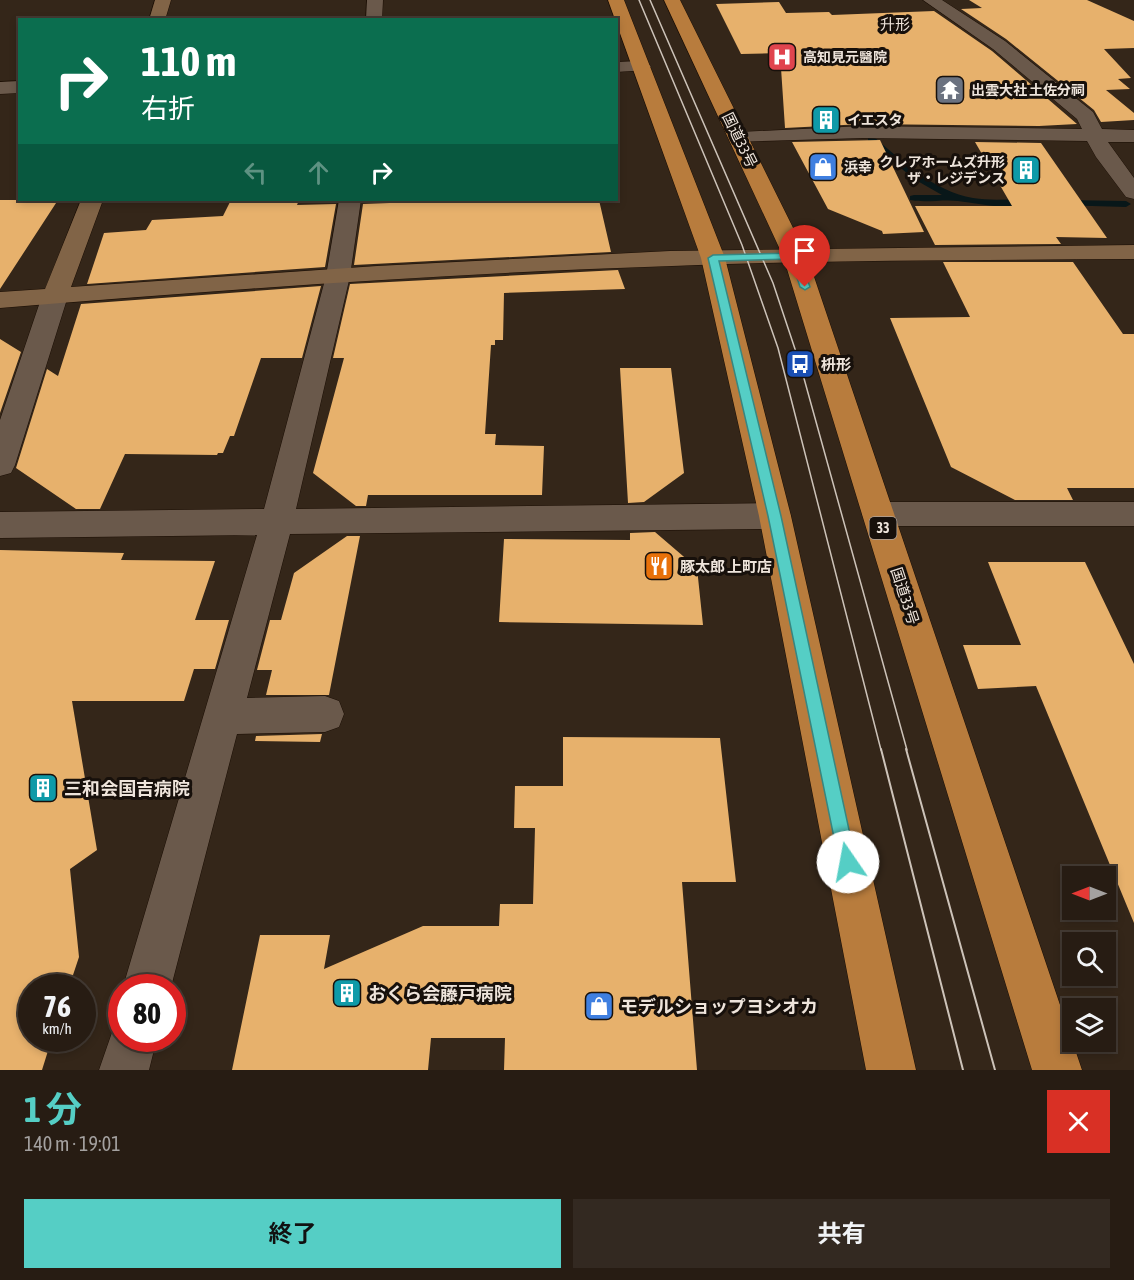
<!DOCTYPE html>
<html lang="ja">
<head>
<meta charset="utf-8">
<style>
	:root { --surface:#271c13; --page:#332921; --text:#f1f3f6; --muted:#a4a1a0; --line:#433a33; --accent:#55cec5 }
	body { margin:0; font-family:"Asap Condensed","Noto Sans JP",sans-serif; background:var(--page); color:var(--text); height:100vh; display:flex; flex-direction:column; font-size:22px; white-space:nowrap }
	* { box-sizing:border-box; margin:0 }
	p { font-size:20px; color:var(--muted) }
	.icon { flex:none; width:33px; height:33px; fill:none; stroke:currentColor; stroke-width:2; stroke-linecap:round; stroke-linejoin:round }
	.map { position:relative; height:1070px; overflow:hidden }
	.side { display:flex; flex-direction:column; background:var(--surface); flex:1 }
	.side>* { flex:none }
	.guide { position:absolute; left:18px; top:18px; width:600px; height:183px; border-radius:0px; box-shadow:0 3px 9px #0003,0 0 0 2px var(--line); background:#0b6e4f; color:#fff; overflow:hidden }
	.needle { width:39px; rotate:270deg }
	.controls { position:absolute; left:1062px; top:866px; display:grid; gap:12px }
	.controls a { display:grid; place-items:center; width:54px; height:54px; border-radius:0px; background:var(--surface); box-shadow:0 3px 9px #0003,0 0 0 2px var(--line); font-size:30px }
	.speed { position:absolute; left:18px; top:974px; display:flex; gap:12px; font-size:30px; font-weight:700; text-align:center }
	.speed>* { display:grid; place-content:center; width:78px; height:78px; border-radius:50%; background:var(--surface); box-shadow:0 3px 9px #0003,0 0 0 2px var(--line); line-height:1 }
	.speed small { font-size:15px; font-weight:400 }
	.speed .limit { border:9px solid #d22; background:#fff; color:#111 }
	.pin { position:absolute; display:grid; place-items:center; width:51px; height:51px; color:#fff; margin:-62px -26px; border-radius:50% 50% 50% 0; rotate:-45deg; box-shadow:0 0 6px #0007 }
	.pin .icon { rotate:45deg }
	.me { position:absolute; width:66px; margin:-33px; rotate:348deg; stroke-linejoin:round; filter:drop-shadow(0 0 4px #0008) }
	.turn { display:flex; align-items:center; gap:21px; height:126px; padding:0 24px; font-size:27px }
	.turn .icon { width:78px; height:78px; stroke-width:2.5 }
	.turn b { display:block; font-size:42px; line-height:51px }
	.lanes { display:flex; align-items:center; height:57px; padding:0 24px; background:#0003; justify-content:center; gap:30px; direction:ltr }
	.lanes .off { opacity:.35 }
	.round { display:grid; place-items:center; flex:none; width:63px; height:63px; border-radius:0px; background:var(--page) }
	.summary { display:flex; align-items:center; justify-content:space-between; height:102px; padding:0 24px }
	h1 { font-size:36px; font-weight:700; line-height:45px; color:var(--accent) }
	.cta { display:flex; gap:12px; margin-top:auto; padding:12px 24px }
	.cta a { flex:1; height:69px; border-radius:0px; background:var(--accent); color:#111; font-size:24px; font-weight:700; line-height:69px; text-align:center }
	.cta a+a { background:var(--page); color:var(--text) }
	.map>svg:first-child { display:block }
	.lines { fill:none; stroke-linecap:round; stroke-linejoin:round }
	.stream { fill:#081719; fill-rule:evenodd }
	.building { fill:#e7b16c }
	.street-casing { stroke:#1b0e04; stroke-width:1 }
	.secondary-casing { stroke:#1b0e04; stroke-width:1 }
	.highway-casing { stroke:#1b0e04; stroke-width:1 }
	.street { fill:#6a594b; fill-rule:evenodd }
	.secondary { fill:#816447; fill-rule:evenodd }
	.highway { fill:#b87c3d; fill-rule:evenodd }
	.tram-far1 { stroke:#cdc3b9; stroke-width:1.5 }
	.tram { stroke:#cdc3b9; stroke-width:2 }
	.route { fill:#55cec5; stroke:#378680; stroke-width:1.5 }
	.labels { text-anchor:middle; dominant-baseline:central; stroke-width:6; stroke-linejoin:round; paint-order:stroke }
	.far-poi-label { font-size:14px; font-weight:bold; fill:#eee4db; stroke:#17100b; text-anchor:start }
	.shield { fill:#17100b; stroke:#aea49d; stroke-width:1.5 }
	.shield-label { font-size:14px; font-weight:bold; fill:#eee4db }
	.far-quarter-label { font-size:15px; fill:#eee4db; stroke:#17100b }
	.street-label { font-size:15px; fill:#eee4db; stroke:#17100b }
	.poi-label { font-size:15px; font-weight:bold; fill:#eee4db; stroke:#17100b; text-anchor:start }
	.near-poi-label { font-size:18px; font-weight:bold; fill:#eee4db; stroke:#17100b; text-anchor:start }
</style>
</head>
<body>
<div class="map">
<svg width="1134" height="1070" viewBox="0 0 1134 1070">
	<rect width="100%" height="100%" fill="#342619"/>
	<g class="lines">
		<path class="stream" d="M868,137h6c29,25 60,54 99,61 18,3 37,1 56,1l5,3c-15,11 -57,1 -76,-1 -15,-2 -32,2 -48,-1v-4l4,-1h28l-28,-16 -46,-38z
			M1062,200l64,1 5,3 -5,3 -68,-2v-4z"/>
	</g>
	<path class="building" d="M969,0h118l47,21v27l-30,1 27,29 -13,1 12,10 -24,1 28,23v7l-33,2 -7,-12 -88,-71 -45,-30 21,-1z
		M779,2l7,11 43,-1 3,3 102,-4 58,40 85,73 -38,2 -176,-2 -78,4 -5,-75 -39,1 -25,-50z
		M880,140l24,50 20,42 -41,2 -1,-3 -54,-22 -36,-67z
		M975,142l66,1 66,95 -51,-1 5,7 -126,1 -20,-39h97z
		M0,200h58l-58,89z
		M231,200h68l-2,5 39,-1 -11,63 -238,17 17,-51 42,-3 6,-10 71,-4z
		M469,200h130l12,52 -257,13 9,-61z
		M943,262h130l50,72h11v154h-67l6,12h-58l-64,-33 -61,-149 80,-1z
		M618,270l7,19 -121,4 -1,47h-8v5h-4l-6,89h11l-1,11 49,1 -2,49h-174l-2,11h-10l-43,-33 31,-115h-11l17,-74z
		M321,286l-19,72h-41l-27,78h-4l-7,17h-5l-1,2 -92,-1 -25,55h-24l-60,-41 31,-99 11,7 23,-72z
		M0,339l21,13 -21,61z
		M620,368h51l13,105 -40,29 -16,1z
		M655,532l42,36 6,57 -204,-3 5,-83 126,1v-7z
		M347,536h13l-31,159h-63l6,-25h-15l13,-50h11l13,-47z
		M0,550l124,3 -3,7 94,1 -20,59h34l-14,49h-21l-10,32h-112l25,149 -27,19 9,88 -10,30h-37v51h20l-10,32h-42z
		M988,562h97l49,102v259l-98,-237 -58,3 -15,-44h58z
		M322,734l-2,8 -65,-1 1,-5z
		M563,737l157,1 16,144h-54l15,188h-193l1,-32h-74l-3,32h-196l28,-135h70l-6,34 99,-43h76l1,-22h33l2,-76h-21l1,-42h48z"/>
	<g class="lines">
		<g class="street-casing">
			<path id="street" d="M367,0h16l-1,20h-16z
				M923,0h19l63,41 88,71 9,17 32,1v12h-26l26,36v21l-8,-2 -30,-40 -9,-16 -224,-3 -130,4 -3,-4 3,-4 7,-2 123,-6 219,3 -5,-10 -84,-70z
				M642,61l9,5 -3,4 -32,2v-10z
				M20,81v12l-20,1v-12z
				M339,200h22l-11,76 -54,233 479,-6 11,4 5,9 -5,9 -11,4 -485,5 -43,164 78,-2 14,5 5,13 -5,13 -14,5 -88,2 -66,253h-48l134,-452 -257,3v-26l264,-3 62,-233z
				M55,288l9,3 4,5 -53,169 -4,8 -11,3v-56l42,-124 4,-5z
				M878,502h256v24h-256l-11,-3 -5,-9 5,-9z
				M122,1018v20h35l-8,32h-50l17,-49z"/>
		</g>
		<g class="secondary-casing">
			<path id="secondary" d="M155,0h16l-6,20h-16z
				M81,200h22l-32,87 306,-21 293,-15 464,-6v14c-154,1 -308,1 -462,7 -224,7 -449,24 -672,42v-16l45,-3z"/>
		</g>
		<g class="highway-casing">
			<path id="highway" d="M608,0h16l101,258 66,258 125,554h-50l-107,-554 -58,-258z
				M664,0h16l127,256 275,814h-50l-249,-814z"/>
		</g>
		<use href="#street" class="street"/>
		<use href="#secondary" class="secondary"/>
		<use href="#highway" class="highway"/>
		<path class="tram-far1" d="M639,0l103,245 36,103 103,402
			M650,0l123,283 27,81 107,386"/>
		<path class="tram" d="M881,749l82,321
			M906,749l89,321"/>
	</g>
	<path class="route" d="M798,253l12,34 -5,3 -5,-3 -9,-28 -72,2 62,255 75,346 -2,7 -6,2 -7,-2 -2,-7 -71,-346 -60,-258 5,-3z"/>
	<defs>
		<g id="hospital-square" transform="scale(1.5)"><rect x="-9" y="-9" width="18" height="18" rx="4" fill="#e0444e" stroke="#17100b"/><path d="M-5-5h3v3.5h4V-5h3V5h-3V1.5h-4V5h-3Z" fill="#fff"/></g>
		<g id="temple-square" transform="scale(1.5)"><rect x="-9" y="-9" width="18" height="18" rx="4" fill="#6b7280" stroke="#17100b"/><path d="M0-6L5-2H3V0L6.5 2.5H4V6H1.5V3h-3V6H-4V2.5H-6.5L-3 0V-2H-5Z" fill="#fff"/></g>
		<g id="building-square" transform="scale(1.5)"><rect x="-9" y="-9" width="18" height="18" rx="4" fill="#0f9aa8" stroke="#17100b"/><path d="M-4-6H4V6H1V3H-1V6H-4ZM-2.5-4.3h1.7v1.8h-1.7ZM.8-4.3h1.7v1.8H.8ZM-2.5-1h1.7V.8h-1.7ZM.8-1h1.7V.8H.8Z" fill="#fff"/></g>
		<g id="shop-square" transform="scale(1.5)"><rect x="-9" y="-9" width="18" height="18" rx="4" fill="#3f7fe0" stroke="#17100b"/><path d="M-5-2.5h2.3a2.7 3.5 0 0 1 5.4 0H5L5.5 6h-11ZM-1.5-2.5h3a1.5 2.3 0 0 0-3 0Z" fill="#fff"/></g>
		<g id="bus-square" transform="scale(1.5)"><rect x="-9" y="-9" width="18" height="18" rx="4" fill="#1a4fb4" stroke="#17100b"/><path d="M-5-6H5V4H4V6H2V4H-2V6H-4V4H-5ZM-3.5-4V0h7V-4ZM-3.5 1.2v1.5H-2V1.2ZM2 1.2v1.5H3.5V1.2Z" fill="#fff"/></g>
		<g id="restaurant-square" transform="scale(1.5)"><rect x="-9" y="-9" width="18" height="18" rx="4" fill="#e8710a" stroke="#17100b"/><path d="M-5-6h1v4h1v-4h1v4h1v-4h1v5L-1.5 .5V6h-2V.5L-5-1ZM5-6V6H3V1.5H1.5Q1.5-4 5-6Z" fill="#fff"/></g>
	</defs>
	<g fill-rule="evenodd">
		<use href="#hospital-square" x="782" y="57"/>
		<use href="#temple-square" x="950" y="90"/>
		<use href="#building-square" x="826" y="120"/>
		<use href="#shop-square" x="823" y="167"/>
		<use href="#building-square" x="1026" y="170"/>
		<use href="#bus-square" x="800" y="364"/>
		<use href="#restaurant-square" x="659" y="566"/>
		<use href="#building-square" x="43" y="788"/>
		<use href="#building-square" x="347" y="993"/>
		<use href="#shop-square" x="599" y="1006"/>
	</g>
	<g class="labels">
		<g class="far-poi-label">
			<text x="803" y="57">高知見元醫院</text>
			<text x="971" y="90">出雲大社 土佐分祠</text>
			<text x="847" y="120">イエスタ</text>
			<text x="1005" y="162" text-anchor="end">クレアホームズ升形<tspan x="1005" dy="16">ザ・レジデンス</tspan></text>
			<text x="844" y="167">浜幸</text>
		</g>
		<rect class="shield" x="869.5" y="517" width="27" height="22" rx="4.5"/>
		<g class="shield-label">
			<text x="883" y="528">33</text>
		</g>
		<g class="far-quarter-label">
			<text x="895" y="24">升形</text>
		</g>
		<g class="street-label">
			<text transform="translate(740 140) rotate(64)">国道33号</text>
			<text transform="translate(905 596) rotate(72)">国道33号</text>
		</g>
		<g class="poi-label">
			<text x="821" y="364">枡形</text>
			<text x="680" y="566">豚太郎 上町店</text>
		</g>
		<g class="near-poi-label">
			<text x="64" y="788">三和会国吉病院</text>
			<text x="368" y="993">おくら会藤戸病院</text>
			<text x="620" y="1006">モデルショップヨシオカ</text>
		</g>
	</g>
</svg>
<div class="controls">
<a><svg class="needle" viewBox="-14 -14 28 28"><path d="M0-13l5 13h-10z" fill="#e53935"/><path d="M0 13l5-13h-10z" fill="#a4a1a0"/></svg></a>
<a><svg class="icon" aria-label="search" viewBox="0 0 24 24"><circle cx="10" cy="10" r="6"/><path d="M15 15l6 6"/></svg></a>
<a><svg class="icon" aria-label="layers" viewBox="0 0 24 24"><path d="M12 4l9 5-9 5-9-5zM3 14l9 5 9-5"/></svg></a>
</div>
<div class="speed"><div>76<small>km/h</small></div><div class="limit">80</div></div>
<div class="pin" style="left:805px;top:287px;background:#d93025"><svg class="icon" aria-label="arrive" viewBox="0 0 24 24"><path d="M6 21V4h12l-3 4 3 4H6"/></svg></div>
<svg class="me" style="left:848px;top:862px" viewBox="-20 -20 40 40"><circle r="19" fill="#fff"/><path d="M0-13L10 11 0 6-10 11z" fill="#55cec5"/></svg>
<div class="guide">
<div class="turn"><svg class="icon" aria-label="right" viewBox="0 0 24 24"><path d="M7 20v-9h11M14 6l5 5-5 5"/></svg><div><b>110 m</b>右折</div></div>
<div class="lanes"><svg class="icon off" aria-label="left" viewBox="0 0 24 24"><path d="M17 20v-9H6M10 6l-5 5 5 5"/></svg><svg class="icon off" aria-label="ahead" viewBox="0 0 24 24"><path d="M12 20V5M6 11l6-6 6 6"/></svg><svg class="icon" aria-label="right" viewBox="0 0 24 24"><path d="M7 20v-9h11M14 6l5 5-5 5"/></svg></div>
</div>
</div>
<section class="side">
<div class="summary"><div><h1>1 分</h1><p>140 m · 19:01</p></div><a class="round" style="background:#d93025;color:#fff"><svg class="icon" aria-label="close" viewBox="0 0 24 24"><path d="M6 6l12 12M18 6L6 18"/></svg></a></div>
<div class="cta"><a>終了</a><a>共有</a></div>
</section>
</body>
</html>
